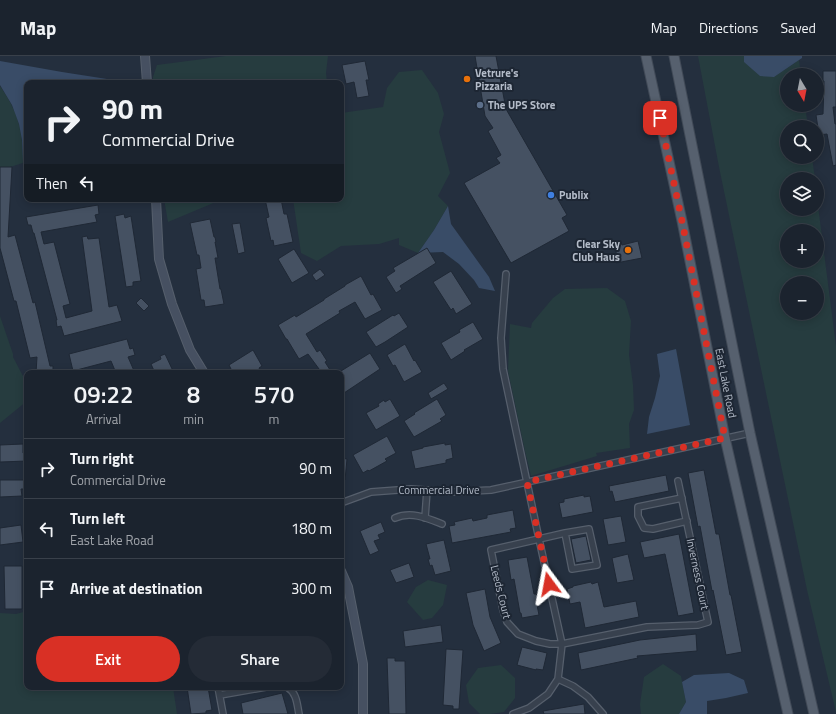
<!DOCTYPE html>
<html lang="en">
<head>
<meta charset="utf-8">
<style>
	:root { --surface:#1b232e; --page:#242b36; --text:#f1f3f6; --muted:#a0a4aa; --line:#39404a; --accent:#d93025 }
	body { margin:0; font-family:"Titillium Web",sans-serif; background:var(--page); color:var(--text); height:100vh; display:flex; flex-direction:column; font-size:15px; white-space:nowrap }
	* { box-sizing:border-box; margin:0 }
	p { font-size:13px; color:var(--muted) }
	.icon { flex:none; width:22px; height:22px; fill:none; stroke:currentColor; stroke-width:2; stroke-linecap:round; stroke-linejoin:round }
	.map { position:relative; flex:1; overflow:hidden }
	.side { position:absolute; left:24px; top:314px; width:320px; height:320px; display:flex; flex-direction:column; background:var(--surface); border-radius:8px; box-shadow:0 2px 10px #0003,0 0 0 1px var(--line) }
	.side>* { flex:none }
	.hud { position:absolute; left:24px; top:24px; width:320px; height:122px; border-radius:8px; box-shadow:0 2px 10px #0003,0 0 0 1px var(--line); background:#1b232e; color:var(--text); overflow:hidden }
	.needle { width:26px; rotate:170deg }
	.controls { position:absolute; left:780px; top:12px; display:grid; gap:8px }
	.controls a { display:grid; place-items:center; width:44px; height:44px; border-radius:50%; background:var(--surface); box-shadow:0 2px 10px #0003,0 0 0 1px var(--line); font-size:20px }
	.pin { position:absolute; display:grid; place-items:center; width:34px; height:34px; color:#fff; margin:-17px; border-radius:8px; box-shadow:0 2px 6px #0006 }
	.me { position:absolute; width:44px; margin:-22px; rotate:347deg; stroke-linejoin:round; filter:drop-shadow(0 0 3px #0008) }
	.turn { display:flex; align-items:center; gap:14px; height:84px; padding:0 12px; font-size:18px }
	.turn .icon { width:52px; height:52px; stroke-width:2.5 }
	.turn b { display:block; font-size:28px; line-height:34px }
	.then { display:flex; align-items:center; height:38px; padding:0 12px; background:#0003; gap:8px; font-size:15px }
	.eta { display:flex; justify-content:space-evenly; align-items:center; height:68px; text-align:center }
	.eta b { font-size:24px; font-weight:600; line-height:28px }
	.button { display:flex; gap:8px; margin-top:auto; padding:8px 12px }
	.button a { flex:1; height:46px; border-radius:24px; background:var(--accent); color:#fff; font-size:16px; font-weight:600; line-height:46px; text-align:center }
	.button a+a { background:var(--page); color:var(--text) }
	ul { padding:0; list-style:none }
	li { display:flex; align-items:center; gap:12px; height:60px; padding:0 12px; border-top:1px solid var(--line) }
	li div { flex:1 }
	li b { display:block; font-size:15px }
	li em { font-style:normal }
	header { display:flex; align-items:center; gap:24px; box-sizing:border-box; height:56px; padding:0 20px; background:var(--surface); border-bottom:1px solid var(--line) }
	header strong { font-size:19px }
	nav { display:flex; gap:22px; margin-inline-start:auto; font-size:14px }
	.map>svg:first-child { display:block }
	.green { fill:#263c3f; fill-rule:evenodd }
	.water { fill:#394c67 }
	.building { fill:#455162; stroke:#1f2835 }
	.lines { fill:none; stroke-linecap:round; stroke-linejoin:round }
	.street-casing { stroke:#565f6c; stroke-width:8 }
	.secondary-casing { stroke:#565f6c; stroke-width:10 }
	.primary-casing { stroke:#414a57; stroke-width:11 }
	.street { stroke:#38414e; stroke-width:5.5 }
	.secondary { stroke:#465061; stroke-width:8 }
	.primary { stroke:#56606e; stroke-width:9 }
	.route { stroke:#d93025; stroke-width:7; stroke-dasharray:0 12.6 }
	.food-dot { fill:#e8710a; stroke:#1d2633; stroke-width:1.5 }
	.service-dot { fill:#5c6f8a; stroke:#1d2633; stroke-width:1.5 }
	.shop-dot { fill:#3f7fe0; stroke:#1d2633; stroke-width:1.5 }
	.labels { text-anchor:middle; dominant-baseline:central; stroke-width:4; stroke-linejoin:round; paint-order:stroke }
	.poi-label { font-size:11px; font-weight:bold; fill:#b4bcc9; stroke:#1d2633; text-anchor:start }
	.street-label { font-size:11px; fill:#b4bcc9; stroke:#1d2633 }
</style>
</head>
<body>
<header>
<strong>Map</strong>
<nav><a>Map</a><a>Directions</a><a>Saved</a></nav>
</header>
<div class="map">
<svg width="836" height="658" viewBox="0 0 836 658">
	<rect width="100%" height="100%" fill="#242f3e"/>
	<path class="green" d="M226,0h102l-2,17 1,10h-174v-6l4,-12z
		M698,0h46v6l39,9 16,-11 2,15h-14v30h18l3,22h-21v30h25l3,22h-28v30h30v-11l19,148v366l-29,-122 -88,-423zM787,175h30v30h-30zM787,227h30v30h-30z
		M422,14l16,23 6,21 -5,18 11,41 -12,23 10,10 -14,24 -16,23 -19,-8v-7l-20,6 -38,2 -24,15 -16,-8 -8,-54h48v-86l42,-6 4,-19 12,-16z
		M0,30c4,6 8,12 11,18 10,19 12,38 12,59l-23,7z
		M164,143h59l-55,23z
		M607,232l18,13 6,20 -2,34 4,30 1,25 -5,14 1,24 -34,5 1,3 -66,20 -6,-25 -17,-80 2,-47 21,4 1,-5 21,-25 12,-9z
		M0,260l13,38v3l12,23 2,19v2l-27,22z
		M428,524l19,5 -4,20 -11,13 -9,2 -16,-18 9,-15z
		M27,555v76h146l4,27h-177v-101l16,1z
		M663,608l18,12 5,26 -7,12h-38l-1,-10 4,-27z
		M501,609l14,13v20l-11,14 -14,2h-10l-11,-11 -3,-18 12,-17z"/>
	<path class="water" d="M744,0h58v2l-28,19 -14,-1 -16,-14z
		M0,5l62,11 45,7 2,2 16,-1v3h-98v81l-4,-1 -1,-23 -3,-16 -7,-19 -12,-20z
		M448,150l3,18 38,53 6,14 -16,-3 -5,-8 -15,-16 -16,-12 -25,1 16,-23z
		M676,293l14,76 -43,9 2,-17 6,-19 5,-22 -3,-22z
		M729,617l15,7 4,13 -22,5 -19,3v13h-28l7,-12 -4,-20 12,-7z"/>
	<path class="building" d="M475,0h21l10,53 61,106 -5,3 7,13 -58,32 -47,-80 36,-20 -4,-5 5,-3 -13,-24 5,-3 -8,-12z
		M365,5l4,19h-3l3,16 -12,2 -3,-16 -8,2 -4,-19z
		M823,15h13v36h-3l2,17h1v41l-3,1 -6,-32 -8,1 -3,-20 7,-1 1,-33h-1z
		M0,111h12l-4,70 7,-2 18,68 2,-1 15,64h3v7h-17l1,-16 -7,1 -14,-57h-2l-14,-53z
		M265,143h16l3,15h3l6,28 -19,4 -1,-6 -2,1 -5,-23 3,-1z
		M98,149l1,9 -4,1 2,7 -56,10 3,12 10,-2 16,62 -7,2 3,12 26,-7 -10,-74 5,-1 1,3 11,-1 10,69 8,-2 5,16 -58,15 -3,-10 -4,1 -1,-7h1l-23,-87h-1l-2,-8h-3l-2,-8z
		M124,158l1,4 6,-2 10,65 -8,1v4l-7,1 -11,-71z
		M210,163l4,18h1l1,5h-1l3,16h-3l5,31h1l3,15 -19,3 -1,-7h-3l-5,-31 5,-1 -2,-13h-2l-7,-32z
		M240,167l5,29 -7,2 -6,-30z
		M638,185l4,17 -26,5 -1,-7h2l-3,-12 7,-2 1,3z
		M427,192l9,15 -36,23 2,3 -6,4 -10,-16 9,-6 -2,-3z
		M294,193l15,24 -17,10 -14,-24z
		M320,213l5,6 -9,6 -4,-6z
		M451,215l21,33 -16,10 -3,-6 -2,2 -18,-28z
		M361,220l10,19 2,-1 9,16 -17,9 -10,-17 -16,9 1,2 -34,21 11,18 3,-2 7,11 -2,1 7,11h-10l-14,-19 -9,5 -12,-20h-1l-8,-14 17,-10 1,2 28,-17v-1l21,-13v-1z
		M141,242l8,8 -5,5 -8,-8z
		M399,257l9,14 -23,15 -9,5 -10,-15 27,-17 1,1z
		M473,266l10,17 -19,11 1,1 -14,9 -10,-17 19,-11 -1,-2z
		M127,283l3,10 3,-1 2,7 -7,2 7,16h-19l-5,-12 -38,10 -4,-17z
		M405,288l9,17 1,-1 7,12 -18,10 -9,-17 -2,1 -6,-11z
		M253,294l9,16 -3,2 1,2 -4,3h-23l-4,-8z
		M370,297l10,16 -39,26v-24z
		M165,298l9,19h-19l-4,-9 10,-5 -1,-3z
		M444,327l4,6 -17,10 -3,-6z
		M390,343l10,17 -24,14 -10,-17 13,-7 -1,-2 6,-4 1,2z
		M437,343l9,16 -6,4 2,2 -28,16 -10,-16 11,-7 -1,-1z
		M387,380l9,17 -11,6 2,2 -18,10 -1,-1 -5,3 -10,-18z
		M445,387v2l6,-1 2,14 -7,2v3l-31,6 -4,-18 12,-3v-1z
		M23,388v9h4v8l-27,1v-17z
		M341,402l6,1 -2,21 -4,-1z
		M704,414l12,64h3l11,61h1l11,57 -16,3 -13,-65 -1,1 -12,-65 -2,1 -10,-54z
		M666,419l3,16 -54,11 -3,-11 -2,1 -1,-6z
		M0,424h24l1,9h-4l1,7 -22,1z
		M584,439v2l6,-1 3,16 -31,6 -3,-15 5,-1v-3z
		M513,454l3,18 -6,1 1,3 -59,11 -3,-17 6,-1 -1,-3 18,-4 1,3 14,-3v-3z
		M621,460l5,26 -18,3 -5,-26z
		M381,466l4,10 -7,3 2,4 -6,2 5,10 -9,4 -10,-24z
		M21,469l2,17 -23,3v-17z
		M679,478l15,79 -16,3 -13,-62 -21,4 -4,-16z
		M586,480l5,24 -15,3 -5,-24z
		M444,484l7,31 -16,4 -3,-10 -2,1 -2,-7h2l-4,-15z
		M628,498l6,26 -17,3 -5,-25z
		M527,501l7,37h3l1,6h-2l3,15 -17,3 -1,-5h-1l-6,-34 -3,1 -3,-20z
		M409,507l5,14 -18,6 -6,-13z
		M4,510h18v43h-17z
		M591,526l1,2 6,-2 6,25 32,-6 3,16 -54,11 -5,-26 -10,2 -3,-15 6,-2v-1z
		M485,533l5,28 11,26 -17,8 -11,-26 -7,-32z
		M441,569l2,17 -38,5 -2,-16z
		M696,578l1,17 -60,5 1,2 -57,12 -3,-17 62,-13z
		M522,591l25,6 -4,17 -7,-1v1l-19,-5z
		M446,593l17,1 -4,59h-6v-3l-10,-1z
		M387,602h8v3h10l1,53h-17z
		M187,631h21l4,23 -6,1v2l-15,1z
		M282,637l6,21h-45l-2,-11z
		M584,648l1,10h-41l-1,-3z"/>
	<g class="lines">
		<g class="street-casing">
			<path id="street" d="M506,218l-5,64 2,31 36,170 23,105 -4,35 -10,15 -19,14 -16,6
				M682,442l-44,9v9l6,12 9,1 34,-8
				M341,447l30,-11 40,-3 41,3 39,-2 259,-57
				M395,462c16,-7 32,0 47,6
				M425,462l2,-28
				M589,473l8,36 -25,4 -7,-36z
				M565,477l-74,17 12,60 4,12 11,12 18,7 14,3h12l85,-17 51,-2 10,-3 -30,-141
				M558,623l15,7 15,11 15,17
				M218,631l5,27
				M287,631c10,6 10,17 12,27
				M220,639l46,-8"/>
		</g>
		<g class="secondary-casing">
			<path id="secondary" d="M145,0l2,27
				M156,143l3,60 13,45 18,46 14,23
				M341,515l7,16 15,77v50"/>
		</g>
		<g class="primary-casing">
			<path id="primary" d="M646,0l36,165 43,217 63,276
				M674,0l76,377 64,281"/>
		</g>
		<use href="#street" class="street"/>
		<use href="#secondary" class="secondary"/>
		<use href="#primary" class="primary"/>
	</g>
	<g class="lines">
		<path class="route" d="M549,528l-22,-102 198,-44 -43,-217 -22,-103"/>
	</g>
	<g class="food-dot">
		<circle cx="467" cy="23" r="4"/>
		<circle cx="628" cy="194" r="4"/>
	</g>
	<circle class="service-dot" cx="480" cy="49" r="4"/>
	<circle class="shop-dot" cx="551" cy="139" r="4"/>
	<g class="labels">
		<g class="poi-label">
			<text x="475" y="17">Vetrure's<tspan x="475" dy="13">Pizzaria</tspan></text>
			<text x="488" y="49">The UPS Store</text>
			<text x="559" y="139">Publix</text>
			<text x="620" y="188" text-anchor="end">Clear Sky<tspan x="620" dy="13">Club Haus</tspan></text>
		</g>
		<g class="street-label">
			<text transform="translate(726 327) rotate(79)">East Lake Road</text>
			<text x="439" y="434">Commercial Drive</text>
			<text transform="translate(698 518) rotate(78)">Inverness Court</text>
			<text transform="translate(501 536) rotate(76)">Leeds Court</text>
		</g>
	</g>
</svg>
<div class="controls">
<a><svg class="needle" viewBox="-14 -14 28 28"><path d="M0-13l5 13h-10z" fill="#e53935"/><path d="M0 13l5-13h-10z" fill="#a0a4aa"/></svg></a>
<a><svg class="icon" aria-label="search" viewBox="0 0 24 24"><circle cx="10" cy="10" r="6"/><path d="M15 15l6 6"/></svg></a>
<a><svg class="icon" aria-label="layers" viewBox="0 0 24 24"><path d="M12 4l9 5-9 5-9-5zM3 14l9 5 9-5"/></svg></a>
<a>+</a>
<a>−</a>
</div>
<div class="pin" style="left:660px;top:62px;background:#d93025"><svg class="icon" aria-label="arrive" viewBox="0 0 24 24"><path d="M6 21V4h12l-3 4 3 4H6"/></svg></div>
<svg class="me" style="left:549px;top:528px" viewBox="-20 -20 40 40"><path d="M0-17L14 15 0 8-14 15z" fill="#d93025" stroke="#fff" stroke-width="4"/></svg>
<div class="hud">
<div class="turn"><svg class="icon" aria-label="right" viewBox="0 0 24 24"><path d="M7 20v-9h11M14 6l5 5-5 5"/></svg><div><b>90 m</b>Commercial Drive</div></div>
<div class="then">Then<svg class="icon" aria-label="left" viewBox="0 0 24 24"><path d="M17 20v-9H6M10 6l-5 5 5 5"/></svg></div>
</div>
<section class="side">
<div class="eta">
<div><b>09:22</b><p>Arrival</p></div>
<div><b>8</b><p>min</p></div>
<div><b>570</b><p>m</p></div>
</div>
<ul>
<li><svg class="icon" aria-label="right" viewBox="0 0 24 24"><path d="M7 20v-9h11M14 6l5 5-5 5"/></svg><div><b>Turn right</b><p>Commercial Drive</p></div><em>90 m</em></li>
<li><svg class="icon" aria-label="left" viewBox="0 0 24 24"><path d="M17 20v-9H6M10 6l-5 5 5 5"/></svg><div><b>Turn left</b><p>East Lake Road</p></div><em>180 m</em></li>
<li><svg class="icon" aria-label="arrive" viewBox="0 0 24 24"><path d="M6 21V4h12l-3 4 3 4H6"/></svg><div><b>Arrive at destination</b></div><em>300 m</em></li>
</ul>
<div class="button"><a>Exit</a><a>Share</a></div>
</section>
</div>
</body>
</html>
